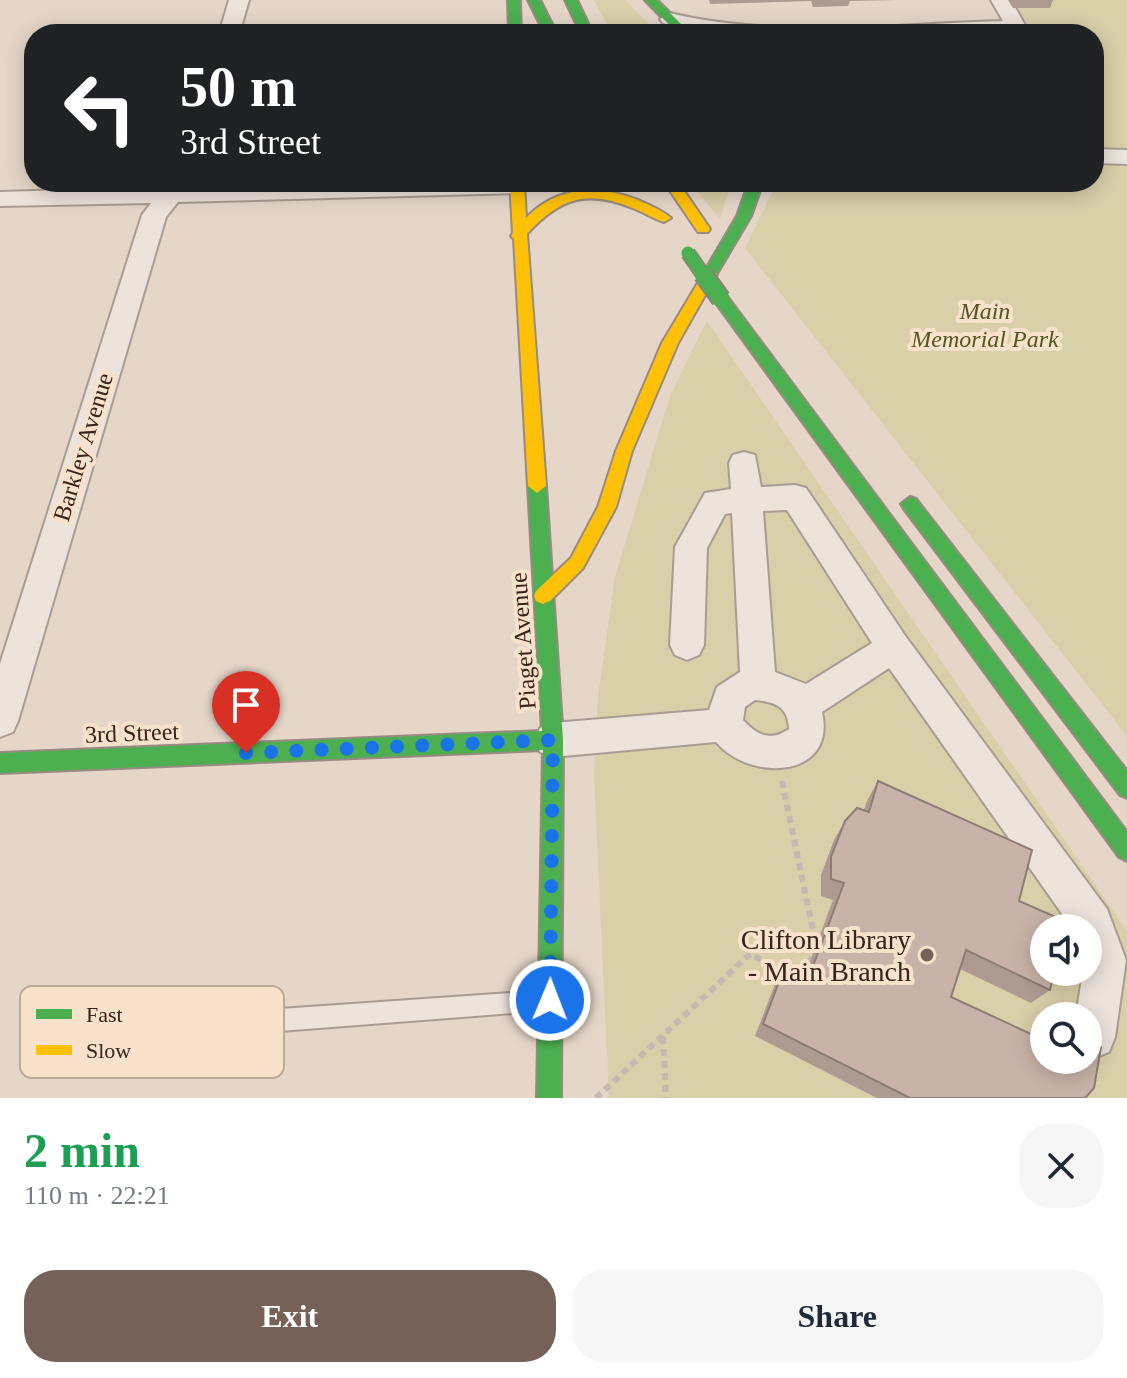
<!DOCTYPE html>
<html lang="en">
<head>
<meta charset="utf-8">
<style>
	:root { --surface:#fff; --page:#f6f6f7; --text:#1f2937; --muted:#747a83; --accent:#756157 }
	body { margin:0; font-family:Georgia,serif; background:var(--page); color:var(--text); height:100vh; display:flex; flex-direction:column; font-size:30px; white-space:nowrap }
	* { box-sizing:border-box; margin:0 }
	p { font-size:26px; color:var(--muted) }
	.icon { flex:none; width:44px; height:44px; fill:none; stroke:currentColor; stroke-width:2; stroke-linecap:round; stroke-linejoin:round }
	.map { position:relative; height:1098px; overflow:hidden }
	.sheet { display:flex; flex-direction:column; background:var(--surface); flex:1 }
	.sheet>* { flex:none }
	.guide { position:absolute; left:24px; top:24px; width:1080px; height:168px; border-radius:32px; box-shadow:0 4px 20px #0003; background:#202124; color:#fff; overflow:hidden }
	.fabs { position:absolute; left:1030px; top:914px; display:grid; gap:16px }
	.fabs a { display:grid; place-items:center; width:72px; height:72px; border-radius:50%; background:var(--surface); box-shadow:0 4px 20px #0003; font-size:40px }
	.pin { position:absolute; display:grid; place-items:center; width:68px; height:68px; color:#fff; margin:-82px -34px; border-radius:50% 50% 50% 0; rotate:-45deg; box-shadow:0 0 8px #0007 }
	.pin .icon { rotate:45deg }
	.me { position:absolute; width:88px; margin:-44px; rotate:1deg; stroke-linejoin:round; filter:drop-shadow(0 0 6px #0008) }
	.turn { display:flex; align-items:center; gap:28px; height:168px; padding:0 24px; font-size:36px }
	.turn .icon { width:104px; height:104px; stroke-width:2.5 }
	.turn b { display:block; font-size:56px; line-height:68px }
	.round { display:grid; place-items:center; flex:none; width:84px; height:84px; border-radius:32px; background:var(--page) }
	.head { display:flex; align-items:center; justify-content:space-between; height:136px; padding:0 24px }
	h1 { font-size:48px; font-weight:700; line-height:60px; color:#1e9e55 }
	.cta { display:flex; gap:16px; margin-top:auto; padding:16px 24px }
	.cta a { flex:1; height:92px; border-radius:32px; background:var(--accent); color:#fff; font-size:32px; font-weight:700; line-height:92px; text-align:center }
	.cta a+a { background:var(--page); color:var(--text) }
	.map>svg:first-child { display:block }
	.green { fill:#d9cfa9; fill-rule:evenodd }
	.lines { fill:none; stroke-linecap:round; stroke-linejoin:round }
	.lane-casing { stroke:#a99c92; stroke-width:4 }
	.street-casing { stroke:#a99c92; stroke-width:4 }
	.fast-casing { stroke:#998b82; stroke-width:4 }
	.slow-casing { stroke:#998b82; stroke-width:4 }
	.path { stroke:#c4bab2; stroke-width:6; stroke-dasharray:7 5; stroke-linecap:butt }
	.lane { fill:#ece3db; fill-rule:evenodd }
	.street { fill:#ece3db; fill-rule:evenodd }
	.fast { fill:#4caf50; fill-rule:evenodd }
	.slow { fill:#ffc107; fill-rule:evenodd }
	.fast-bridge-far1-casing { stroke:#8f8179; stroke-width:16; stroke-linecap:butt }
	.fast-bridge-casing { stroke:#8f8179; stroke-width:21; stroke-linecap:butt }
	.fast-bridge-far1 { stroke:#4caf50; stroke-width:13 }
	.fast-bridge { stroke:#4caf50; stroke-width:17 }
	.wall { fill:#ad9a90 }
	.building { fill:#c9b3a8; stroke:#8d7d76; stroke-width:2 }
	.route { stroke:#1a73e8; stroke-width:14; stroke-dasharray:0 25.2 }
	.poi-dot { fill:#756157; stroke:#f8e2cb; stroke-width:3 }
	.labels { text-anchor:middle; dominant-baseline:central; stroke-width:8; stroke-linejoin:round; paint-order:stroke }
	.park-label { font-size:24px; font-style:italic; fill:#54561f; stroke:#f8e2cb }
	.street-label { font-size:24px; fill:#38221a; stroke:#f8e2cb }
	.near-poi-label { font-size:28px; fill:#38221a; stroke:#f8e2cb; text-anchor:end }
	.key { fill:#f8e2cb; stroke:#bea896; stroke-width:2 }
	.key-label { font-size:22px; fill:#38221a }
</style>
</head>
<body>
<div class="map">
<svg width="1127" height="1098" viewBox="0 0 1127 1098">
	<rect width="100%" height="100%" fill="#e5d6c8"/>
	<path class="green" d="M594,0h31l33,34h-46z
		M1008,0h119v736l-382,-488 32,-66h317v-148h-143l75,-2z
		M689,182h42l-11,37z
		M707,321l420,610v167h-518l-15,-323 4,-78 17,-120 55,-181zM1044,928h44v44h-44zM1044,1016h44v44h-44z"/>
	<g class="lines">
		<g class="lane-casing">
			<path id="lane" d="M540,991l7,3 3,7 -3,7 -7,3 -260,20 -7,-4 -4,-7 4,-7 7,-4z"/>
		</g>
		<g class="street-casing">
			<path id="street" d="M229,0h20l-10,34h-20z
				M991,0h20l15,27 -3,4 -320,3 -40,-11 -3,-4 10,-6c107,26 223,11 333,8z
				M1094,149l33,1v14l-33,-1z
				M169,182h25l-3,5 335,-5 3,4 -12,7 -339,9 -12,15 -148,504 -5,11 -13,5v-73l142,-449 9,-12 -151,3v-14l164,-5z
				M744,452l11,3 6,32 34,-2 11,3 100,149 201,272 19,51 -11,77 -6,15 -15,6 -6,-2v-40h-12l7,-44h5v-44h-16l-183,-260 -67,44c15,66 -71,71 -106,30l-163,15 -13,-5 -5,-12 5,-12 13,-5 156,-13 8,-23 23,-15 -8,-159 -7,1 -18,34 -3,97 -5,10 -12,5 -12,-5 -5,-10 5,-98 30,-54 26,-4 -2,-26 4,-8zM787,510l85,133 -66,41 -31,-12 -12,-161zM755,700c21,2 33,7 34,29 -19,13 -32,6 -46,-9l2,-13z"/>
		</g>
		<g class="fast-casing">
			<path id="fast" d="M508,0h12l1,34h-12z
				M528,0h12l17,34h-12z
				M565,0h12l16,34h-12z
				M645,0h12l34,34h-13z
				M749,182h14l-12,34 -36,61h-10l-2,-3 34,-58z
				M721,294l5,1 401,537v29l-8,-4 -403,-554v-8z
				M537,479l9,7 17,254 -2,358h-24l6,-348 -543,23v-20l542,-22 -14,-245z
				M910,497l6,2 211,272v27l-7,-3 -216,-286 -3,-5z"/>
		</g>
		<g class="slow-casing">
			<path id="slow" d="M510,182h14l2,36c31,-32 72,-34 112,-18 11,5 24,10 33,18l-7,4c-10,-3 -19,-9 -29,-13 -47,-20 -74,-12 -108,25l19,252 -9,7 -9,-7 -14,-247 -3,-3 2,-3z
				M664,182h14l32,47 -2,3h-10z
				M710,269l7,5 -39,69 -46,108 -16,56 -33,61 -33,33 -7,3 -7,-3 -2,-5 2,-5 35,-33 27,-51 18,-56 46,-108 43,-72z"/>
		</g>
		<path class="path" d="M782,781l34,164 -9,25
			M663,1037l3,61
			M596,1098l154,-144 36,18"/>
		<use href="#lane" class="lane"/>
		<use href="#street" class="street"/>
		<use href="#fast" class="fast"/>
		<use href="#slow" class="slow"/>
		<g class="fast-bridge-far1-casing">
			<path id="fast-bridge-far1" d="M688,253l16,23"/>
		</g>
		<g class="fast-bridge-casing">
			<path id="fast-bridge" d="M703,274l18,25"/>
		</g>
		<use href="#fast-bridge-far1" class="fast-bridge-far1"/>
		<use href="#fast-bridge" class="fast-bridge"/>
	</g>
	<path class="wall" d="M709,0h188l-47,1 -2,5 -35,1 -2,-6 -101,3z
		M1008,0h45l-3,8h-37z
		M878,781l141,120 31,89 -19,13 -71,-34 -9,28 83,39 10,-7v31l41,38h-208l-122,-62 22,-57 8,-13 20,9 28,-75 -12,-4v-21l13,-35 11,-19 19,-11 3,-9z"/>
	<path class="building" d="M878,781l154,69 -13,51 46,20 -2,7h-19v44h10l-4,18 -84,-40 -15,47 93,43v20h44v-19l13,6 -7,41 -9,10h-175l-147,-74 22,-58 24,11 35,-94 -13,-4v-22l14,-36 12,-13 12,4z"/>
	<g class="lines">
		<path class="route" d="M246,753l307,-13 -3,260"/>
	</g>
	<circle class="poi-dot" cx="927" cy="955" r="8"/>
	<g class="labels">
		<g class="park-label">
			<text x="985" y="311">Main<tspan x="985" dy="28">Memorial Park</tspan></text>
		</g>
		<g class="street-label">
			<text transform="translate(83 447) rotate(-73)">Barkley Avenue</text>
			<text transform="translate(523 641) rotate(-94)">Piaget Avenue</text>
			<text transform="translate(132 733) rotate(-2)">3rd Street</text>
		</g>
		<g class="near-poi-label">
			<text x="911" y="939">Clifton Library<tspan x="911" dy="32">- Main Branch</tspan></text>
		</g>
	</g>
	<rect x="20" y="986" width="264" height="92" rx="12" class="key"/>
	<rect x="36" y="1009" width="36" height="10" fill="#4caf50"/>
	<rect x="36" y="1045" width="36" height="10" fill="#ffc107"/>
	<g class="key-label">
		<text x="86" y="1022">Fast</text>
		<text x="86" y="1058">Slow</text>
	</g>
</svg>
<div class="fabs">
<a><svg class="icon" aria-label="sound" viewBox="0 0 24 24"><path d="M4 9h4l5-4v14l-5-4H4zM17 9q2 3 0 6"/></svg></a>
<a><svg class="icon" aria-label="search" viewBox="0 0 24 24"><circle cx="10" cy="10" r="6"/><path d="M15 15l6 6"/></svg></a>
</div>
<div class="pin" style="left:246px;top:753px;background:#d93025"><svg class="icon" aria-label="arrive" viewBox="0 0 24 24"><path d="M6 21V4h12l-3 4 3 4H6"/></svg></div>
<svg class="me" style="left:550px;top:1000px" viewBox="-20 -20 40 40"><circle r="17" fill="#1a73e8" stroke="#fff" stroke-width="3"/><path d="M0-11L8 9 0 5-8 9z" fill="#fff"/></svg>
<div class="guide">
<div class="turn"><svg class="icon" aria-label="left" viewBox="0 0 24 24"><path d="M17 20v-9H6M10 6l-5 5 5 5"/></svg><div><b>50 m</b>3rd Street</div></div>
</div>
</div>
<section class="sheet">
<div class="head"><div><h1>2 min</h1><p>110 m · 22:21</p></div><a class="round"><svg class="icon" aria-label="close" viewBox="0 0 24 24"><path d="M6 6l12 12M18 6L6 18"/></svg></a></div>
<div class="cta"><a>Exit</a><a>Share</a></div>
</section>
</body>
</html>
